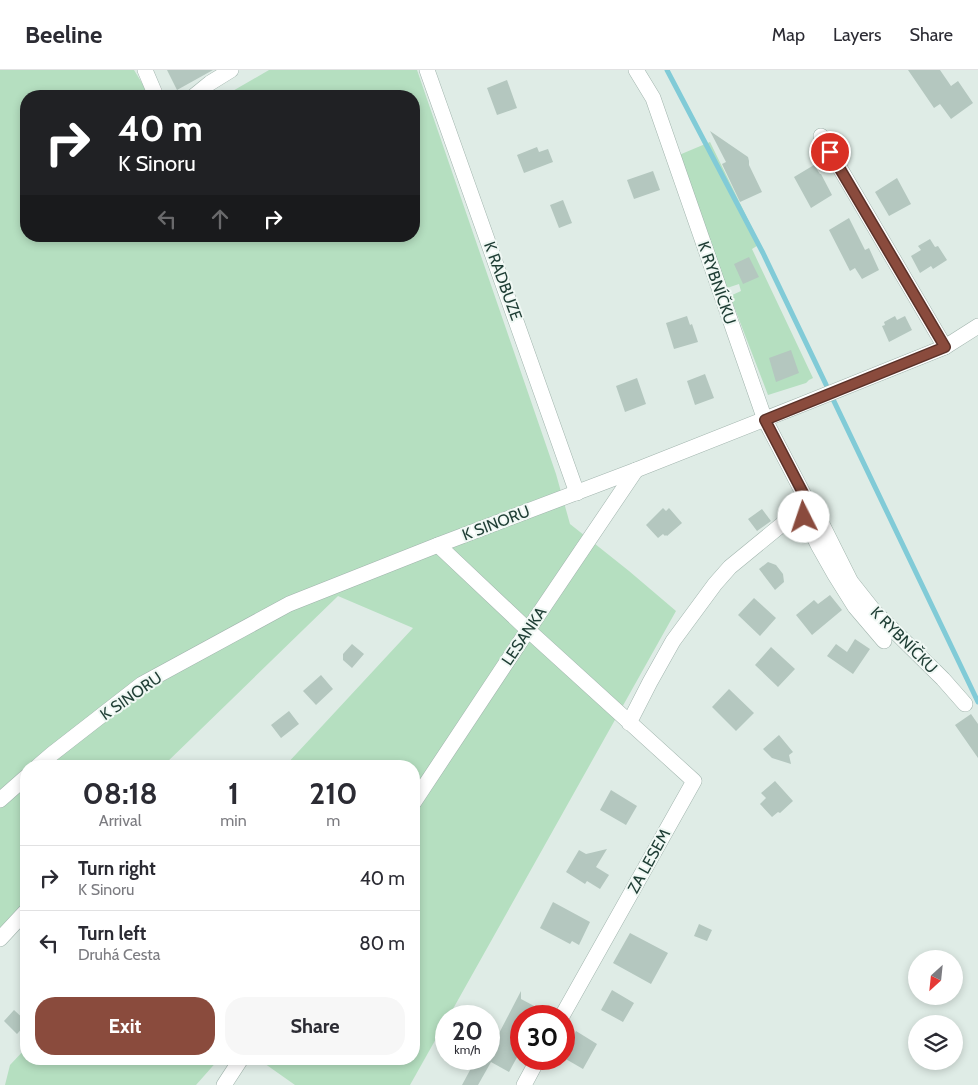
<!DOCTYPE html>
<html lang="en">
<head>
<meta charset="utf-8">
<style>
	:root { --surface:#fff; --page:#f7f7f7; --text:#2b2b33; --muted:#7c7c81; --line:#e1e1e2; --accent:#8a4b3d }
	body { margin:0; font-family:Cabin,sans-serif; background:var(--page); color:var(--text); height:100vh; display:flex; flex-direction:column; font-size:19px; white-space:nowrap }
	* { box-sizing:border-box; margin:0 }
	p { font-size:16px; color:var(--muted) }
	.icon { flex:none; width:28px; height:28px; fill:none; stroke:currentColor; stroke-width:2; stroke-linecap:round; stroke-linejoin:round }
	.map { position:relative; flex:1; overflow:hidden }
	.sheet { position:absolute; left:20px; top:690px; width:400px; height:305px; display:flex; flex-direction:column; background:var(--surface); border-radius:20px; box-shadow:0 2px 8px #0003 }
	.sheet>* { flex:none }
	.top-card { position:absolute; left:20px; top:20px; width:400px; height:152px; border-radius:20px; box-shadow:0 2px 8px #0003; background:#202124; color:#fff; overflow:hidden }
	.needle { width:32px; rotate:207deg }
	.buttons { position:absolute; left:908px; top:880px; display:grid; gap:10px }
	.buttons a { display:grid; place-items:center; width:55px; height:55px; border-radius:50%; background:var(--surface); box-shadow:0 2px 8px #0003; font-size:25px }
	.speed { position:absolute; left:435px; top:935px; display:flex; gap:10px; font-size:25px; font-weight:700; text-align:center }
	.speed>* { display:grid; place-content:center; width:65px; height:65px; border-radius:50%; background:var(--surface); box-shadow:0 2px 8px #0003; line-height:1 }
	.speed small { font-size:12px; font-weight:400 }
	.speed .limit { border:8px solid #d22; background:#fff; color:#111 }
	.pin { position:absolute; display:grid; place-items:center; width:42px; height:42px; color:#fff; margin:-21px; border:2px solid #fff; border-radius:50%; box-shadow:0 1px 5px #0007 }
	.me { position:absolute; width:55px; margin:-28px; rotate:356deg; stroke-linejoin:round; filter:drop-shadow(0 0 4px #0008) }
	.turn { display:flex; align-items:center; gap:18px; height:105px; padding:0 15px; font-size:22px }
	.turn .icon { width:65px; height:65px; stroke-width:2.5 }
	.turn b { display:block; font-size:35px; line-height:42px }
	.lanes { display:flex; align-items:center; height:48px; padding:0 15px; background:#0003; justify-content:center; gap:25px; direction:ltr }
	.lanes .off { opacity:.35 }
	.eta { display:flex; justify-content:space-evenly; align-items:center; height:85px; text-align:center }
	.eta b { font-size:30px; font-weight:700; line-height:35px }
	.primary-button { display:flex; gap:10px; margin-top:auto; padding:10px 15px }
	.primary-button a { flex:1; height:58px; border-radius:20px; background:var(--accent); color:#fff; font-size:20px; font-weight:700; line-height:58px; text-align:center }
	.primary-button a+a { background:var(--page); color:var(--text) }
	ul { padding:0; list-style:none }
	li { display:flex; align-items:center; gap:15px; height:65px; padding:0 15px; border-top:1px solid var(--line) }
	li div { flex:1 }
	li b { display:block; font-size:19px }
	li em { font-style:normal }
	header { display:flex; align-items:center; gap:30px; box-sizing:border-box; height:70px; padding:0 25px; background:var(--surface); border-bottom:1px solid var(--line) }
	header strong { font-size:24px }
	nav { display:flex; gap:28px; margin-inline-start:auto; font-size:18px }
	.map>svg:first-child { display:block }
	.green { fill:#b5dfc0 }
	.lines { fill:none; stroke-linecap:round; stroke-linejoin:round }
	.stream { stroke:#81cbd7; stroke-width:5 }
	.building { fill:#b4c7bf }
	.minor-casing { stroke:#a1b4ad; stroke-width:16 }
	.tertiary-casing { stroke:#a1b4ad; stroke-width:16 }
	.minor { stroke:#fff; stroke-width:15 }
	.tertiary { stroke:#fff; stroke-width:15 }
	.route-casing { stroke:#5a3128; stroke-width:12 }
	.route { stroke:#8a4b3d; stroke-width:9 }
	.labels { text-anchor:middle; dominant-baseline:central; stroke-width:4; stroke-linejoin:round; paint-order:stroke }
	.street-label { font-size:16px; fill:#1e3d34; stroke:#f0f8f4 }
</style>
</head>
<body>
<header>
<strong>Beeline</strong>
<nav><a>Map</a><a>Layers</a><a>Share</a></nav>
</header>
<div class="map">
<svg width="978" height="1015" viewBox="0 0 978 1015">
	<rect width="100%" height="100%" fill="#dfece6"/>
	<path class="green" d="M0,0h134l16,26h-124v140h388v-140h-190l45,-26h148l139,404 14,50 59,47 47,40 -227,405h-3v5l-36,64h-115l-34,-24 -8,-2h161v-293h-129l128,-138 -75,-32 -175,170h-137v135l-26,29z
		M710,72l50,102 -8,5 61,129 -4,2 -3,3 -38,12 -38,-99 11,-5 -2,-7 -12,4 -18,-46 -30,-87z
		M26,978v11h193l-23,26h-191l5,-20z"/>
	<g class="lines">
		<path class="stream" d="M667,0l96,183 215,449"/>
	</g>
	<path class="building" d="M167,0h46l-36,20z
		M908,0h32l11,16 7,-5 15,22 -22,16 -11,-15 -6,4z
		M507,10l10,28 -20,7 -10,-27z
		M710,61l38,26 1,4v4l13,27 -22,10 -18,-38 4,-2z
		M537,77l2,5 9,-3 5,13 -29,11 -7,-18z
		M814,95l6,9h1l11,21 -21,13 -17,-31z
		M653,101l7,19 -26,9 -7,-19z
		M897,108l14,26 -22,12 -14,-24z
		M563,130l9,23 -13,5 -9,-23z
		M849,148l16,32 4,-2 10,22 -17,9 -7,-11 -5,3 -21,-41z
		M930,169l5,8 3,-1 9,14 -14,9 -2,-3 -11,7 -9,-17 10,-6 -3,-4z
		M749,187l10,20 -16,7 -9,-20z
		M687,246l3,9 2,-1 6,18 -24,7 -8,-26z
		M895,246l2,4 8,-4 7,14 -23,12 -7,-16 3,-1 -1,-3z
		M791,280l8,23 -23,9 -7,-24z
		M705,304l9,24 -19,7 -8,-24z
		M637,308l9,26 -21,8 -9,-26z
		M663,438l3,3 3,-3 13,15 -15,13 -1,-1 -1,1 -2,-2 -5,4 -12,-13z
		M762,439l9,12 -14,10 -9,-12z
		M768,492l8,3 7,9 1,8 -9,8 -16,-21z
		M830,525l12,15 -30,25 -16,-20 18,-15 4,4z
		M754,528l22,20 -16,18 -22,-21z
		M855,569l15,10 -17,25 -26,-18 9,-12 11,8z
		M352,574l12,10 -12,14 -9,-8v-6z
		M771,577l24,22 -17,18 -23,-22z
		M321,605l12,14 -17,16 -13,-14z
		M729,619l25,24 -18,18 -24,-24z
		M289,641l10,13 -18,14 -10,-13z
		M971,644l7,10v34l-23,-33z
		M779,665l14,17 -4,3 2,9 -19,-6 -9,-9z
		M775,711l18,20 -13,12 -2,-1 -6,5 -12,-13 6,-6 -5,-5z
		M611,720l26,16 -11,19 -26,-15z
		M607,779l-11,18 13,8 -9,14 -13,-8 -2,3 -19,-12 13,-22 7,4z
		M553,832l37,20 -11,23 -7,-4 -2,3 -30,-16z
		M699,854l13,6 -5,11 -13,-5z
		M630,863l38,20 -17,31 -38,-21z
		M612,920l22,13 -11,19 -22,-12z
		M521,921v8l32,17h-32v34l-12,22 -18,-10 -13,23h-16l14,-26h13v-22l6,4z
		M14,940l12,11v3l-9,10 -13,-13z
		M576,961l21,13 -14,25 -19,-11v-5z"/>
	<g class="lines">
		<g class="minor-casing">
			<path id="minor" d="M145,0l11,26
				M427,0l150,423
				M636,0l17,28 112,322 39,75 13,19 34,68 23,29 69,68 22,25
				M194,26l16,-13 21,-13
				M821,66l124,211
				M803,431l-1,7 2,9 14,28 17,30 20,32 29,34
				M438,475l90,85 166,151 -132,235
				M629,653l21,-41 23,-41 42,-57 15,-17 72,-59
				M414,732l114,-172 108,-160
				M0,869l26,-28
				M224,1015l17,-26
				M524,1015l14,-26"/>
		</g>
		<g class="tertiary-casing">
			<path id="tertiary" d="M38,696l14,-12 90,-70 147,-80 149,-59 198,-75 167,-66 142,-57 33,-21
				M0,730l26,-23"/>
		</g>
		<use href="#minor" class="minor"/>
		<use href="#tertiary" class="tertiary"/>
	</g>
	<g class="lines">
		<g class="route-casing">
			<path id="route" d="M804,447l-2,-9 2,-13 -39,-75 180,-73 -115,-195"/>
		</g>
		<use href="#route" class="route"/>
	</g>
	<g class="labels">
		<g class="street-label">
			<text transform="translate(503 211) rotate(70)">K RADBUZE</text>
			<text transform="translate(717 213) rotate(71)">K RYBNÍČKU</text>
			<text transform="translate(496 453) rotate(-21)">K SINORU</text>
			<text transform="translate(524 566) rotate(-56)">LESANKA</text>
			<text transform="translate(904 570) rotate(45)">K RYBNÍČKU</text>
			<text transform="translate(131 626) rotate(-35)">K SINORU</text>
			<text transform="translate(649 791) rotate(-61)">ZA LESEM</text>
		</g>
	</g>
</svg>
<div class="buttons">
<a><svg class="needle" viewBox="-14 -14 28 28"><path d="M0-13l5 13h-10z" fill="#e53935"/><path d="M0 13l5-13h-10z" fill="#7c7c81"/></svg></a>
<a><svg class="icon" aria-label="layers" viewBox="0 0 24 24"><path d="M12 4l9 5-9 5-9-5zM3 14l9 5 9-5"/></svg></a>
</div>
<div class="speed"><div>20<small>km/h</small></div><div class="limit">30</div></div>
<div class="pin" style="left:830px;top:82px;background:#d93025"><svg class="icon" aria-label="arrive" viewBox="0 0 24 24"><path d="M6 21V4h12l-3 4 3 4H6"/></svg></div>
<svg class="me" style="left:804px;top:447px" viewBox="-20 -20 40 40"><circle r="19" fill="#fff"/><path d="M0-13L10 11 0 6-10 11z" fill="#8a4b3d"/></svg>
<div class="top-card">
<div class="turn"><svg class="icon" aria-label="right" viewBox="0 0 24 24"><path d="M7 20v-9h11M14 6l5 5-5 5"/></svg><div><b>40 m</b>K Sinoru</div></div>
<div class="lanes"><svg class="icon off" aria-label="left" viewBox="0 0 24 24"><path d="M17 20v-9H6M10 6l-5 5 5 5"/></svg><svg class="icon off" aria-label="ahead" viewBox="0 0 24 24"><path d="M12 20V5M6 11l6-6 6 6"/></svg><svg class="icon" aria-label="right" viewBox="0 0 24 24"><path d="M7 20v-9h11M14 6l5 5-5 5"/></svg></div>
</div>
<section class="sheet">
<div class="eta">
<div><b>08:18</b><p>Arrival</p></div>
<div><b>1</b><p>min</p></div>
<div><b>210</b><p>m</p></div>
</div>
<ul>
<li><svg class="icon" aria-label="right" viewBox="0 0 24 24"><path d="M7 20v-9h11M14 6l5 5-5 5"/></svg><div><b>Turn right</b><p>K Sinoru</p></div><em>40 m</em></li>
<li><svg class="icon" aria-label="left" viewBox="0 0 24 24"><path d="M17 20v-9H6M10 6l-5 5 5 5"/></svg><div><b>Turn left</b><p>Druhá Cesta</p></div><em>80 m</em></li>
</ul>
<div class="primary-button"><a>Exit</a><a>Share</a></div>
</section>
</div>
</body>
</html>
